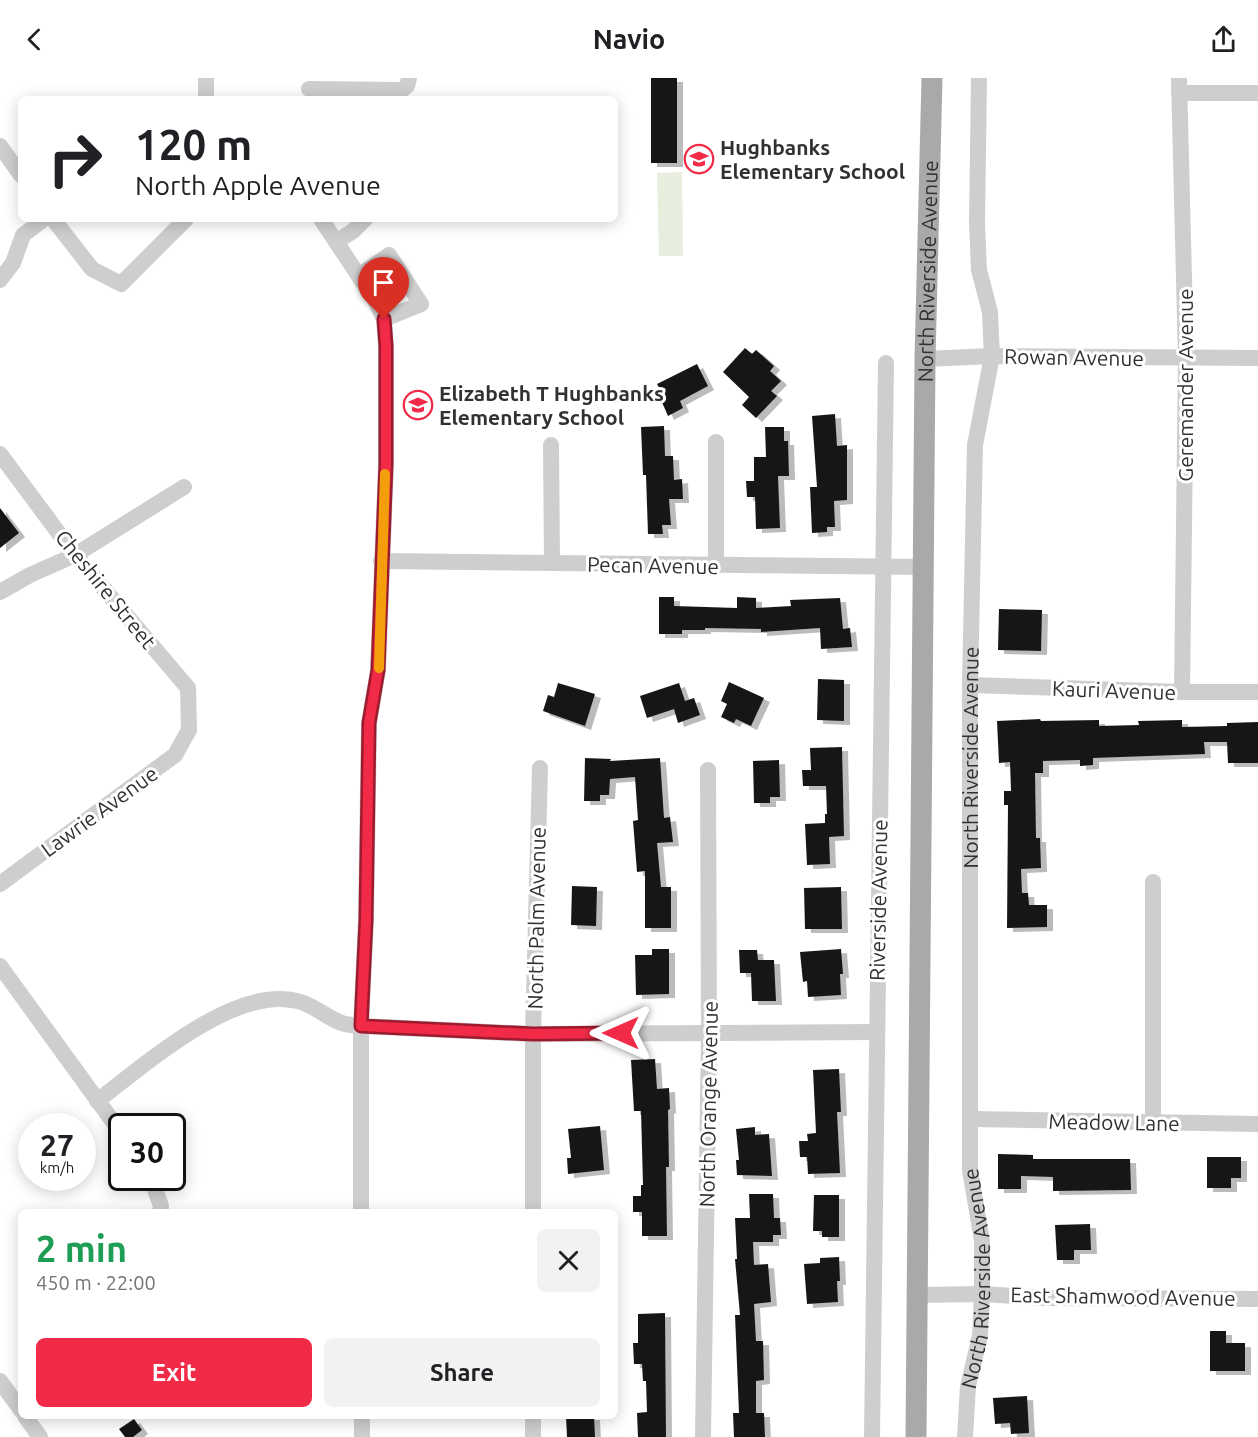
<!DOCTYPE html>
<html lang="en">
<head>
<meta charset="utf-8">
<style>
	:root { --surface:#fff; --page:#f2f2f2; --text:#202124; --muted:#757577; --accent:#f12a47 }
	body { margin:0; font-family:Ubuntu,sans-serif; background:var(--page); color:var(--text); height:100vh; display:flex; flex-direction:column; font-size:22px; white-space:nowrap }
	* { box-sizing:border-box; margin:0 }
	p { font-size:20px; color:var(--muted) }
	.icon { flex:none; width:33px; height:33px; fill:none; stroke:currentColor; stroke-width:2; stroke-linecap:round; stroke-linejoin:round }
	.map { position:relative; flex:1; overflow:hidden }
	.side { position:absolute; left:18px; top:1131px; width:600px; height:210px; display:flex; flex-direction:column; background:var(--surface); border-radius:9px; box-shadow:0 3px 15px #0003 }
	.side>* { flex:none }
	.top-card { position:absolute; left:18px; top:18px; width:600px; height:126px; border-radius:9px; box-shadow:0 3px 15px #0003; background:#fff; color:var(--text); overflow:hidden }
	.speed { position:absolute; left:18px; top:1035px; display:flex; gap:12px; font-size:30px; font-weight:700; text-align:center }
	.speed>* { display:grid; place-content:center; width:78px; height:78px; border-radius:50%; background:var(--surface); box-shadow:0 3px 15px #0003; line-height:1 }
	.speed small { font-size:15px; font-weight:400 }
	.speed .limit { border:3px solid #111; border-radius:9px; background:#fff; color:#111 }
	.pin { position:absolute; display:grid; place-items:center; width:51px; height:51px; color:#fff; margin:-62px -26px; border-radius:50% 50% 50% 0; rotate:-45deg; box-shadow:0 0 6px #0007 }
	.pin .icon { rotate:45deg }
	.me { position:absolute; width:66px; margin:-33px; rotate:270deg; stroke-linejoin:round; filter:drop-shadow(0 0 4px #0008) }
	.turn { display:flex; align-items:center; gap:21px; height:126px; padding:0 18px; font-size:27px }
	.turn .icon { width:78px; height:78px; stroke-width:2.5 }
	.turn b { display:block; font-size:42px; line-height:51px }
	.round { display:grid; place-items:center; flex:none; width:63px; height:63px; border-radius:9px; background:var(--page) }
	.summary { display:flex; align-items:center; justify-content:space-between; height:102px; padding:0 18px }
	h1 { font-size:36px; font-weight:700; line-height:45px; color:#1e9e55 }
	.primary-button { display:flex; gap:12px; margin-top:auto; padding:12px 18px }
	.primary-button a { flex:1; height:69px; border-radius:9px; background:var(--accent); color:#fff; font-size:24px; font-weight:700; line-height:69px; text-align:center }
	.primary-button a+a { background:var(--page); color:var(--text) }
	header { display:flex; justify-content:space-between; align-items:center; height:78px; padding:0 18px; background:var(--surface); font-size:27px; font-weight:700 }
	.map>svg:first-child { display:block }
	.green { fill:#e8eede }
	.building { fill:#181818; filter:url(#shadow) }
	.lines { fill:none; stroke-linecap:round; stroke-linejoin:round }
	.minor { stroke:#cecece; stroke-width:16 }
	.major { stroke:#a9a9a9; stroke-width:21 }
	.route-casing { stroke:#9d1b2e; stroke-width:15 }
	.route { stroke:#f12a47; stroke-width:10 }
	.slow { stroke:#f59e0b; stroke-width:10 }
	.labels { text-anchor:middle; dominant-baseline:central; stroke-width:6; stroke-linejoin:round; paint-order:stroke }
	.poi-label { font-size:21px; font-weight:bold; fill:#313131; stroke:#fff; text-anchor:start }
	.street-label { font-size:21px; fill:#313131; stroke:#fff }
</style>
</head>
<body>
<header><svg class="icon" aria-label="back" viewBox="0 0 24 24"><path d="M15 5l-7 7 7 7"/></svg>Navio<svg class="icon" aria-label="share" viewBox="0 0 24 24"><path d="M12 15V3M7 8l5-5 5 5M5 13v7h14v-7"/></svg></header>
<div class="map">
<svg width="1258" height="1359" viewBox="0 0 1258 1359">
	<defs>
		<filter id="shadow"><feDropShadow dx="6" dy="4" stdDeviation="0" flood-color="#0004"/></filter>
	</defs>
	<rect width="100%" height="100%" fill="#fff"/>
	<path class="green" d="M682,94l1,84h-24l-2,-83z"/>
	<path class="building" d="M651,0h26v85h-26z
		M745,270l7,6 4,-4 18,16 -4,5 11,10 -10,10 6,5 -21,22 -14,-13 7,-8 -26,-25z
		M697,286l11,22 -28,15 3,7 -15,8 -7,-16 4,-2 -8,-14z
		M835,336l2,32 10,-1v55l-13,1 1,26h-8v5l-15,1 -2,-46h7l-5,-71z
		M664,348l1,30h8l1,24 8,-1 1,20h-14l2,26h-9l1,9h-15l-2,-59h-3l-2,-48z
		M765,349h19v14h4l1,35h-11l2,52 -24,1 -1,-32h-8l-1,-16h8v-24h12z
		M0,430l19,25 -19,15z
		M659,519h15v9l63,2v-11l19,1v10l35,-2 -1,-6 50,-2 3,31 7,-1 2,19 -31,2 -1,-21 -59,4v-3l-56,-1v2h-23v4h-23z
		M999,531l43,1 -1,41 -43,-1z
		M818,601l26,1v41l-27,-1z
		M729,604l35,16 -13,28 -15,-7 -2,4 -13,-6 6,-13 -6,-3z
		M558,605l37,11 -10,32 -42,-15 5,-16 6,2z
		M679,605l6,18 9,-3 6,17 -22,8 -4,-14 -27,9 -7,-22z
		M1040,641l1,2 58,-1v6l40,-1 -1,-4 44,-1v7l45,-1v-3l31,-1v41h-30l-1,-21h-23l1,12 -112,4v7l-13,1v-6l-37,1v12h-8l1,65h4l1,30 -20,1 1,24h6l1,12h18v22l-40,1 1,-123h-4v-14h7l-1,-29 -11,1 -2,-42z
		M842,669l2,89 -15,1 1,27 -23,1 -2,-41 20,-1v-9h2l-1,-28h-23l-1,-16h9l-1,-22z
		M585,680l26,1 -1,2 50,-3 4,60 6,-1 3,25 -16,1 4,44h10v41h-26v-57l-8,1 -4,-51 5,-1 -3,-43 -25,2 -1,16h-9v6h-16z
		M779,682l1,37h-10v6h-16l-1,-42z
		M572,808l25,1 -1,39 -25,-1z
		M841,809l1,42h-37l-1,-41z
		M652,871h17v45l-33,1 -1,-40h17z
		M841,871l2,25h-3l1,21 -33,2 -1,-16 -4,1 -3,-30z
		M739,872h18l1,10h16l2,41h-24l-1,-28h-11z
		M655,981l2,30 12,-1 1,21 -2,1 1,57h-3l1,69h-25v-24h-9v-16h8v-11h2l-2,-74h-7l-3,-51z
		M839,991l2,43h-4l3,61 -32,1 -1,-17h-7l-1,-16h9l-1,-7 9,-1 -3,-63z
		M600,1048l4,44 -36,4 -1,-16h4l-3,-29z
		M755,1049v8l14,-1 3,42 -35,-1 -1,-15h3l-3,-31z
		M998,1076l35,1v4h97l1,31 -78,1v-14l-32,-1v13h-23z
		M1207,1079h34v21h-10v10h-24z
		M749,1116h24l1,24h6l1,17h-8v7h-20l1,23 14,-1 3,38 -17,2 2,37h7l1,39 -8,1v32h8l1,24h-31l-1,-24h6l-4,-98h5l-5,-56h2l-2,-41h15z
		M814,1117h25v42h-17v-6h-9z
		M1090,1146l1,26h-17v10h-17l-2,-35z
		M839,1179l1,24h-3l1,21 -31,2 -3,-40 16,-1v-5z
		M665,1235l1,124h-28l-1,-24 10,-1 -1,-31h-3l-1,-17h-8l-1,-21h5v-29z
		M1210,1253h16v12h19v28h-35z
		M1027,1318l2,37 -18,1 -1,-11 -15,1 -2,-26z
		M566,1338h28l1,21h-28z
		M134,1341l8,11 -9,7h-8l-6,-8z"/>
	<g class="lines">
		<g class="minor">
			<path d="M206,0v21"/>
			<path d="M1179,0l7,281 -4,333"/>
			<path d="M309,11l93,1 5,-4 2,-8"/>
			<path d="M1179,15h79"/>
			<path d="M0,68l21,29"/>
			<path d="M53,141l39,50 29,15 65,-65"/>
			<path d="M321,141l55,83 8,17 2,28v117l-8,206 -9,53 -3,196 -5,107v186"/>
			<path d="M336,164l17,-11 12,-12"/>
			<path d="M359,198l30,-21 32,49 -37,15"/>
			<path d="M0,202l13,-17 10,-28 21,-16"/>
			<path d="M925,281l67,-3 266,2"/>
			<path d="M551,367l1,118"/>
			<path d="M0,376l75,101 113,133 1,42 -14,25 -175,129"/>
			<path d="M381,483l544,6"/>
			<path d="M716,488v-124"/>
			<path d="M0,514l30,-17 45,-20 109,-68"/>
			<path d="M970,607l212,7h76"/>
			<path d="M0,888l122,168"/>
			<path d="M97,1023c48,-36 137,-116 200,-100 15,3 28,15 42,21 6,3 15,3 22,4l172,8 343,-2"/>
			<path d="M970,1041l288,5"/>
			<path d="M1153,1045v-241"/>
			<path d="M151,1100l10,28 -1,6"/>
			<path d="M533,1134v-178l7,-266"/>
			<path d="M917,1217l65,-1 63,4 213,1"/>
			<path d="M0,1303l21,29"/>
			<path d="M25,1338l15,21"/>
			<path d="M362,1338v21"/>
			<path d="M533,1338v21"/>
			<path d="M703,1359l6,-405 -1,-262"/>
			<path d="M872,1359l14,-1074"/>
			<path id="s1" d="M965,1359l3,-51 12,-50 2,-42v-53l-12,-71v-485l5,-240 17,-89 -2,-44 -11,-42 -2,-47 2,-145"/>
		</g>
		<path class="major" id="s2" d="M916,1359l9,-1078 7,-281"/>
	</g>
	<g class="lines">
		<g class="route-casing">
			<path id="route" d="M384,241l2,27v118l-8,206 -9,53 -3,197 -5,106 172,8 88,-1"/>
		</g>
		<use href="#route" class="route"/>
		<path class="slow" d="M379,590l6,-194"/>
	</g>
	<defs>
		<g id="school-ring" transform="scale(1.5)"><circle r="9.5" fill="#fff" stroke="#f12a47" stroke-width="1.5"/><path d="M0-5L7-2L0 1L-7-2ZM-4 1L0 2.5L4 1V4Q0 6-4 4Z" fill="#f12a47"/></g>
	</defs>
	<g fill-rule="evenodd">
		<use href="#school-ring" x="699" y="81"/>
		<use href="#school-ring" x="418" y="327"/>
	</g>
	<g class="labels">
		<g class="poi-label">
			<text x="720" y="69">Hughbanks<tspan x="720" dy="24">Elementary School</tspan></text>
			<text x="439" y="315">Elizabeth T Hughbanks<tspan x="439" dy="24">Elementary School</tspan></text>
		</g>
		<g class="street-label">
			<text stroke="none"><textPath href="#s2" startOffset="1166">North Riverside Avenue</textPath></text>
			<text transform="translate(1074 279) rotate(1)">Rowan Avenue</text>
			<text transform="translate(1185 307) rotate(-90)">Geremander Avenue</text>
			<text transform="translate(653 487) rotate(1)">Pecan Avenue</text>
			<text transform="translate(106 511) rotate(51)">Cheshire Street</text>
			<text transform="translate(1114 612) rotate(2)">Kauri Avenue</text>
			<text stroke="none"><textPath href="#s1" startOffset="682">North Riverside Avenue</textPath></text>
			<text transform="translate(99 733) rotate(-36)">Lawrie Avenue</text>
			<text transform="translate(878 822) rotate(-89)">Riverside Avenue</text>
			<text transform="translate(536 840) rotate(-89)">North Palm Avenue</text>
			<text transform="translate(708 1026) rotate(-89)">North Orange Avenue</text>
			<text transform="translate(1114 1044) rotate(1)">Meadow Lane</text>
			<text stroke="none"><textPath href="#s1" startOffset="160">North Riverside Avenue</textPath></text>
			<text transform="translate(1123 1218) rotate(1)">East Shamwood Avenue</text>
		</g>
	</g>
</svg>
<div class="speed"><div>27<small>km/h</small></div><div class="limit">30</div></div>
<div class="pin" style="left:384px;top:241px;background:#d93025"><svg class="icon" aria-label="arrive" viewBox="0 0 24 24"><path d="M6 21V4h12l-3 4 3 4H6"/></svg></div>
<svg class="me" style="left:621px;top:955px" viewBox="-20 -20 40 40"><path d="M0-17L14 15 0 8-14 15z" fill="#f12a47" stroke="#fff" stroke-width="4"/></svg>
<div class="top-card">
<div class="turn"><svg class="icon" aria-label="right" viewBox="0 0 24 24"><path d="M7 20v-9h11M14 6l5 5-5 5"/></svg><div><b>120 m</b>North Apple Avenue</div></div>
</div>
<section class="side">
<div class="summary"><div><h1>2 min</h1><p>450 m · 22:00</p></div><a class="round"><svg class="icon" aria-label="close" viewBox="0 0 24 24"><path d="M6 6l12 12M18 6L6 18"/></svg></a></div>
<div class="primary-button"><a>Exit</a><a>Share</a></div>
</section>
</div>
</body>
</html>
